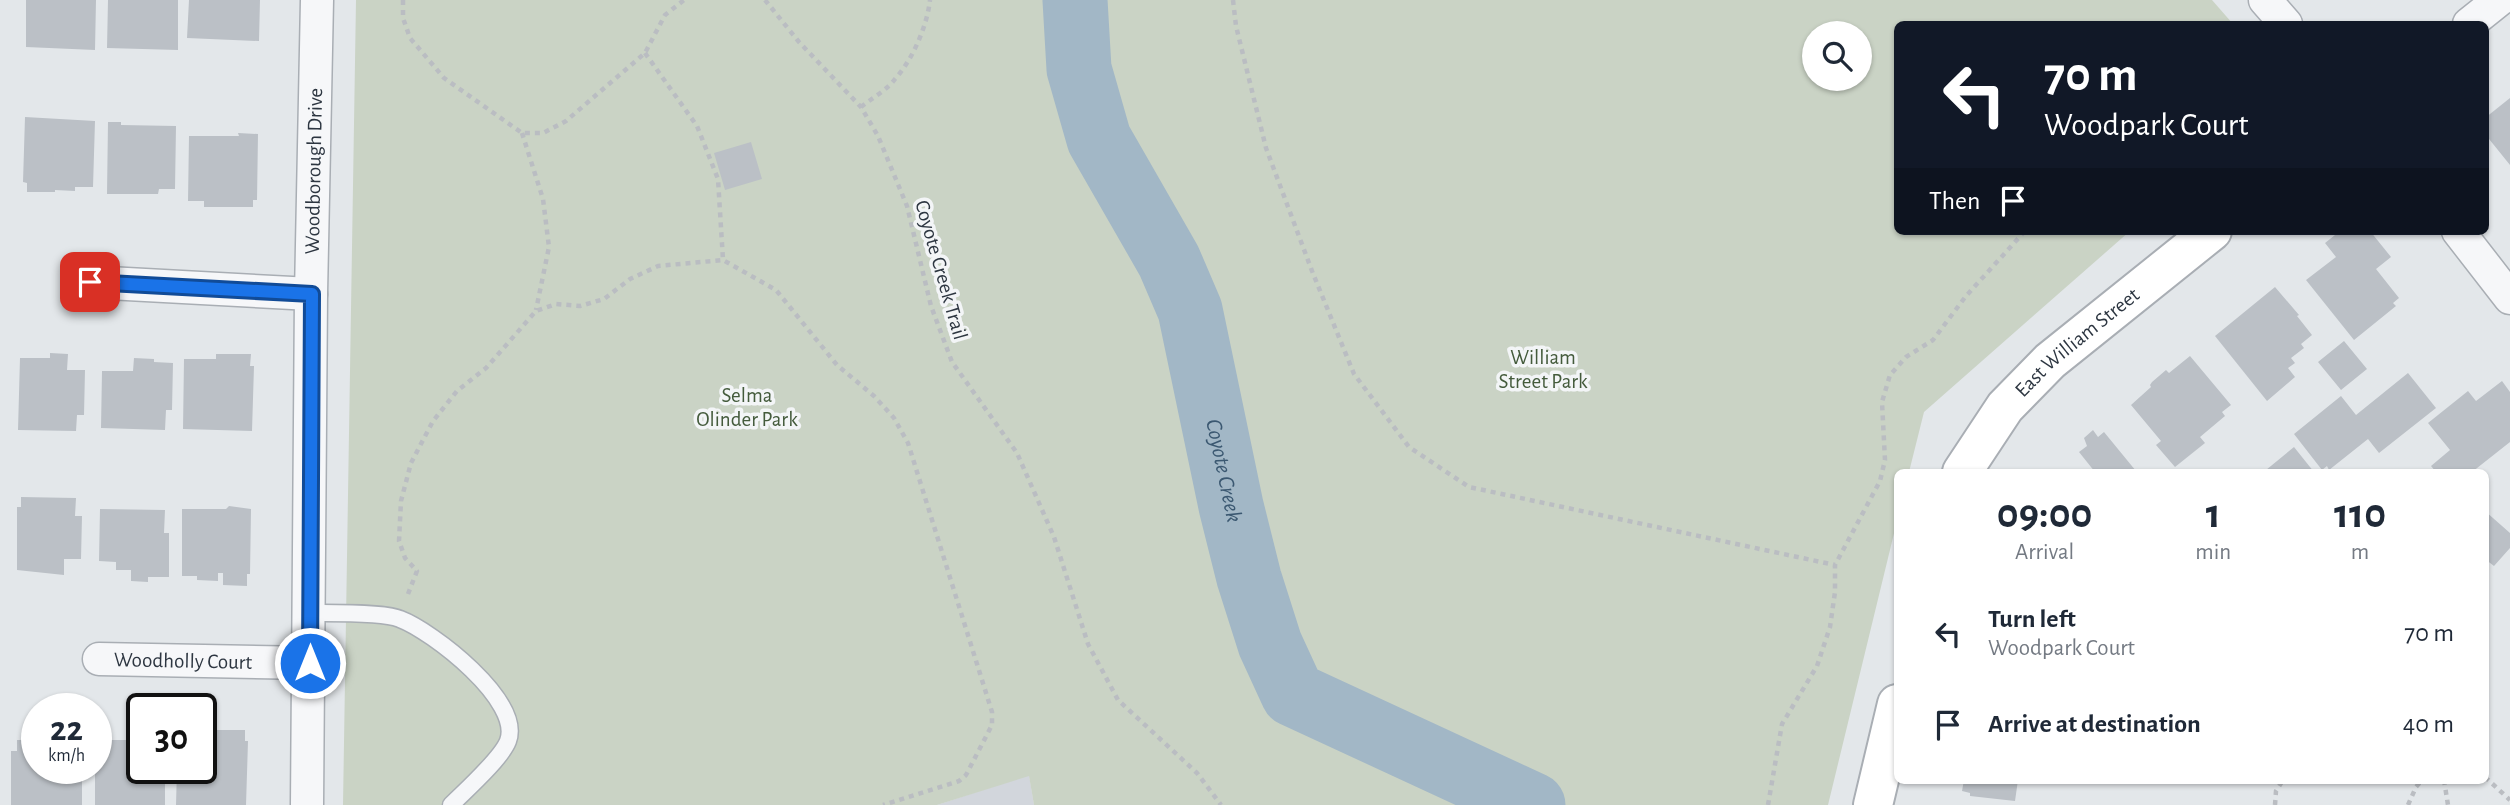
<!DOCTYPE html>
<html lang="en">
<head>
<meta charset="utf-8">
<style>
	:root { --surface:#fff; --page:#f6f6f7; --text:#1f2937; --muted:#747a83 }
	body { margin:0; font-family:"Alegreya Sans",sans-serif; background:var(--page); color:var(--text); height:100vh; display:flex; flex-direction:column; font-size:26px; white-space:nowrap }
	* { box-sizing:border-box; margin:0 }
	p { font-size:23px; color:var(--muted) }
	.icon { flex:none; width:38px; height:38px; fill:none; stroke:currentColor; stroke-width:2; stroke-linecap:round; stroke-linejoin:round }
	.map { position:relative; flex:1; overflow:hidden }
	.details { position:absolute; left:1894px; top:469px; width:595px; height:315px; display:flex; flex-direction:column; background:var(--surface); border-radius:10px; box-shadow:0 2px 5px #0004 }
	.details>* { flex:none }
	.hud { position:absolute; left:1894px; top:21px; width:595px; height:214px; border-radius:10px; box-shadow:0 2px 5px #0004; background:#111827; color:#fff; overflow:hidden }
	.fabs { position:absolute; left:1802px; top:21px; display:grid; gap:14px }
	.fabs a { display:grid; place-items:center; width:70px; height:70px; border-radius:50%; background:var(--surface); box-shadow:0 2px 5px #0004; font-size:35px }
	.speed { position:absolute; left:21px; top:693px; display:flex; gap:14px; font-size:35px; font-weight:700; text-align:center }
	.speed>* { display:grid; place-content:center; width:91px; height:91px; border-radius:50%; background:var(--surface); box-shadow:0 2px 5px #0004; line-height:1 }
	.speed small { font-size:18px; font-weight:400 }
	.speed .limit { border:4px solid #111; border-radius:10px; background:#fff; color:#111 }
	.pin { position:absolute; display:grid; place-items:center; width:60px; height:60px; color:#fff; margin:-30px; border-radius:14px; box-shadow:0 4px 10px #0006 }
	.me { position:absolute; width:77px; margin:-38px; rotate:0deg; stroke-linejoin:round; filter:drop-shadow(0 0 5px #0008) }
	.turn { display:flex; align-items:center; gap:24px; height:147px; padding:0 35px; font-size:32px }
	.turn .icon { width:91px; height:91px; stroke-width:2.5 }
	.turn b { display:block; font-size:49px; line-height:60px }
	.then { display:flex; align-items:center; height:66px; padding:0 35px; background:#0003; gap:14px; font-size:26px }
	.eta { display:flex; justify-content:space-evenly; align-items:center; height:119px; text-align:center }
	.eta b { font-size:42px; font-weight:700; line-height:49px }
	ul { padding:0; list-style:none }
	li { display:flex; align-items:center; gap:21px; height:91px; padding:0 35px }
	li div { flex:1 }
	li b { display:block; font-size:26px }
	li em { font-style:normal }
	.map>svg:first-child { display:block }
	.built { fill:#d2d6dc }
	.green { fill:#cad3c5; fill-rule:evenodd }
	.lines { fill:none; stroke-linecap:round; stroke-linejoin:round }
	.river { stroke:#a2b7c6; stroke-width:65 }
	.building { fill:#bbc0c6 }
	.lane-casing { stroke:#a9aeb4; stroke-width:19 }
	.street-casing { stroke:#a9aeb4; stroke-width:35 }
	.secondary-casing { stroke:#a9aeb4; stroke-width:42 }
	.path { stroke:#babdc2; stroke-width:4.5; stroke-dasharray:5 5; stroke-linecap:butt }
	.lane { stroke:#f6f7f9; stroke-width:16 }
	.street { stroke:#f6f7f9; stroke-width:32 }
	.secondary { stroke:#fff; stroke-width:38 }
	.route-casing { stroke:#114b97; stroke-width:18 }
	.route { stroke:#1a73e8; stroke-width:12 }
	.labels { text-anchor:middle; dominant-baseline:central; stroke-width:7; stroke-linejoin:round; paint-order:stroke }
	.street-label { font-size:21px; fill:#2d3641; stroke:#f3f5f7 }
	.park-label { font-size:21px; fill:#445b3c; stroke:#f3f5f7 }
	.water-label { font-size:23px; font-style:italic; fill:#3b5871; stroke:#f3f5f7 }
</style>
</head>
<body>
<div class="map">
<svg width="2510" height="805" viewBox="0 0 2510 805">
	<rect width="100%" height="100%" fill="#e3e7ea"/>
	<path class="built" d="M1029,775l5,30h-97z"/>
	<path class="green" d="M356,0h1856l21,24h-336v207h233l-206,181 -15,60h-12v49l-69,284h-794l-5,-29 -92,29h-594zM1815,33h45v46h-45z"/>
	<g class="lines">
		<path class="river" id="s1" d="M1075,0l4,69 20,70 70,122 21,49 41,196 18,72 21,66 23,50 240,111"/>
	</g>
	<path class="building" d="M26,0h70l-1,50 -69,-3z
		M108,0h70v50l-71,-2z
		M189,0h71l-1,41 -72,-3z
		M2510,98v67l-25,-31v-16z
		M25,117l70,4 -2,66h-18v4l-20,-1v2h-28v-9l-4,-1z
		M108,122h13v3l55,1 -1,63h-16l-1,5h-51z
		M238,133l20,1 -1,66h-4v7h-49v-6h-16l1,-65h50z
		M751,142l11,37 -37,11 -11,-37z
		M2340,231h30l21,26 -15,12 23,29 -6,5 3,3 -42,34 -48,-60 30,-23 -11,-14z
		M2275,287l24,28 -2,1 15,19 -11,9 3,4 -13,10 4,5 -7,5 7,9 -28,24 -52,-65z
		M2344,341l23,28 -26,21 -23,-28z
		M50,353l18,1 -1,16h18l-1,45h-7l-1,16 -58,-1 2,-72h30z
		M216,354h35l-1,12h4l-2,65 -69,-2 1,-70h32z
		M2190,356l41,49 -9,7 3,4 -25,21 5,6 -30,24 -19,-22 5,-4 -30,-36 20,-18 -1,-2 2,-3 14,-12 3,3z
		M134,358l20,1v3l19,1 -1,47h-6l-1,20 -64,-2 1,-57h31z
		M2408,373l28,35 -57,45 -11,-14 -39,31 -2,-4 -5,4 -28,-36 47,-38 15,19z
		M2502,381l8,11v50l-38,30h-36l-5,-6 19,-16 -22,-27 40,-32 8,10z
		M2093,430l5,7 6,-5 32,39 -41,1 -16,-20 8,-6 -3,-8z
		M2294,447l20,25h-46l-2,-2z
		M21,497l55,1 -1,18h7l-1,43h-17v16l-47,-5v-63h4z
		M229,506l22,3 -1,65h-3v12l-24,-1v-12h-5v8l-21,-1v-4h-15v-67h44z
		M100,509l65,1 -1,23h5v44h-21v5l-17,-1v-11h-15v-8l-17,-1z
		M2485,511l25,22v15l-16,18 -9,-7z
		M209,730h36v11h3l-2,64h-70l1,-37h24v-33l8,1z
		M17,740h20v28h45v37h-71v-54h6z
		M99,740h34v6h9v22h23v37h-70v-37z
		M1964,780h54l-3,21 -45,-5v-3l-8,-2z"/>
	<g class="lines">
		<g class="lane-casing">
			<path id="lane" d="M310,613c19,0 74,-1 90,6 32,12 123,82 108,122 -7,18 -42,49 -57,64"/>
		</g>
		<g class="street-casing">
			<g id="street">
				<path d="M2265,0l21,24"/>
				<path d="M2469,24l30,-24"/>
				<path d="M2458,231l52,67"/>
				<path d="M90,282l221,12"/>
				<path id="s2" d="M99,659l211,4"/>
				<path id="s3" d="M307,805l4,-511 6,-294"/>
			</g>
		</g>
		<g class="secondary-casing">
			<g id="secondary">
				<path id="s4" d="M1962,472l43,-65 45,-46 162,-130"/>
				<path d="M1873,805l24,-101"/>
			</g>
		</g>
		<path class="path" d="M403,0v18l7,20 34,40 78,55h21l23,-12 79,-68 20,-38 19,-15
			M765,0l34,42 62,65 17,29 29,70 24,100 21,56 65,91 37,84 34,107 30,56 79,73 24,32
			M1233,0l3,26 30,122 46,123 42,103 55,73 60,40 366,78
			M645,53l52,73 21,53 5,81 53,30 61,75 37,31 20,22 14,25 84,269v13l-26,50 -7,6 -76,24
			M861,107c11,-9 26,-17 34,-28 18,-20 32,-53 35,-79
			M522,133l21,66 6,48 -13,63
			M408,594l9,-23 -12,-13 -6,-17 2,-40 10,-38 22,-42 24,-30 29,-23 50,-57 20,-7 24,2 24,-7 26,-20 28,-13 65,-6
			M2485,777l25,23
			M2444,780l4,25
			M1768,805l14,-81 35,-58 13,-39 5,-35v-27l45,-84 5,-21 -3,-58 8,-27 16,-18 27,-17 33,-44 59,-65
			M2275,805l1,-14 7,-11
			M2408,805l8,-18 6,-7"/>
		<use href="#lane" class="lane"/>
		<use href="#street" class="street"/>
		<use href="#secondary" class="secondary"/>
	</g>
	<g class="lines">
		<g class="route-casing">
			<path id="route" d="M90,282l222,12 -2,369"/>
		</g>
		<use href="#route" class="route"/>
	</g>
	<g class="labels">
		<g class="street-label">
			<text stroke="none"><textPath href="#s3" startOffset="634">Woodborough Drive</textPath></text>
			<text transform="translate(941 270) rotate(74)">Coyote Creek Trail</text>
			<text stroke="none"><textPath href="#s4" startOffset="175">East William Street</textPath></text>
			<text stroke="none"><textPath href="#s2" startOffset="84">Woodholly Court</textPath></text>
		</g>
		<g class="park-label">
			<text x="1543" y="357">William<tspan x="1543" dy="24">Street Park</tspan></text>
			<text x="747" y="395">Selma<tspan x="747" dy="24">Olinder Park</tspan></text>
		</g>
		<g class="water-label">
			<text stroke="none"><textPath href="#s1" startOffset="500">Coyote Creek</textPath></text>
		</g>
	</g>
</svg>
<div class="fabs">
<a><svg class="icon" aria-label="search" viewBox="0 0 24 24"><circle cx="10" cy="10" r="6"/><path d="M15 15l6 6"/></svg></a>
</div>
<div class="speed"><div>22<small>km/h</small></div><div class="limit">30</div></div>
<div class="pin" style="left:90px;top:282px;background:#d93025"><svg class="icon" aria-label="arrive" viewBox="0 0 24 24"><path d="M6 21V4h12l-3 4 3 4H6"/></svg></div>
<svg class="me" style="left:310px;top:663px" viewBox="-20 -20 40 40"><circle r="17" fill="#1a73e8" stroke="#fff" stroke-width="3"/><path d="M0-11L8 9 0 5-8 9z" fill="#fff"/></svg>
<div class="hud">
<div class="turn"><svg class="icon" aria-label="left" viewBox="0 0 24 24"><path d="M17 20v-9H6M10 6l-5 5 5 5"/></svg><div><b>70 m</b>Woodpark Court</div></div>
<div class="then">Then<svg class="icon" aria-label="arrive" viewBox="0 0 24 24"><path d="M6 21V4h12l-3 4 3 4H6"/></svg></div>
</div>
<section class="details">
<div class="eta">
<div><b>09:00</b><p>Arrival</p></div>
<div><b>1</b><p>min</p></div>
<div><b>110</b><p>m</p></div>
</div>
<ul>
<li><svg class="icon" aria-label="left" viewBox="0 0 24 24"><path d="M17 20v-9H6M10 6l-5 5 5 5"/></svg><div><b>Turn left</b><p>Woodpark Court</p></div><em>70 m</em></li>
<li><svg class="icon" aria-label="arrive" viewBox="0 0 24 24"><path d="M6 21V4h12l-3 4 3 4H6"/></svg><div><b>Arrive at destination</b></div><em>40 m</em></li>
</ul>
</section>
</div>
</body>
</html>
